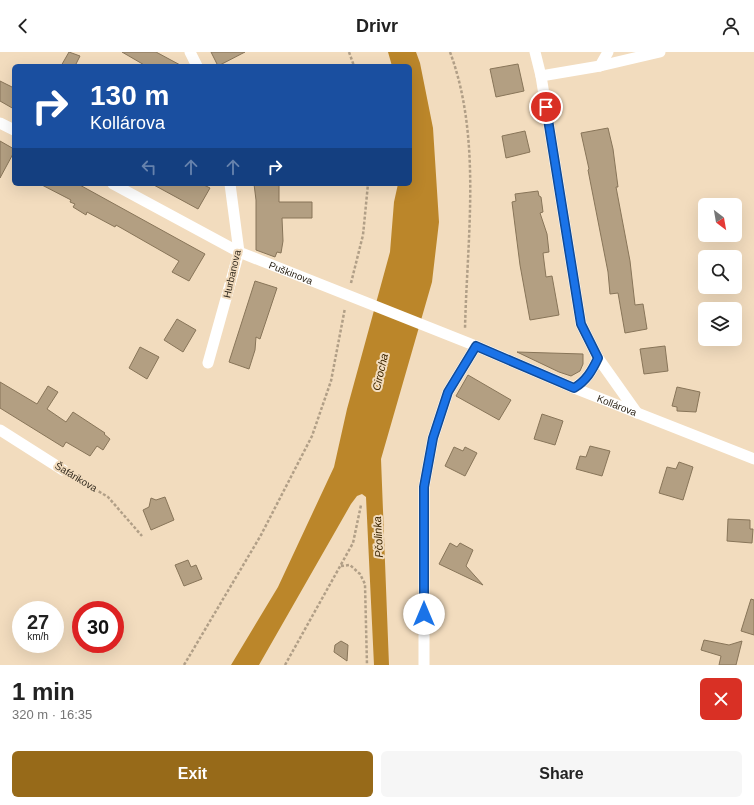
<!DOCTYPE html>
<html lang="en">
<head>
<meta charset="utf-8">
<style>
	:root { --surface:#fff; --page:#f6f6f6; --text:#222; --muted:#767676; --accent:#976a19 }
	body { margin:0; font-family:Arial,sans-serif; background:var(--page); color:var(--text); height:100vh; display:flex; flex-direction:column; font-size:15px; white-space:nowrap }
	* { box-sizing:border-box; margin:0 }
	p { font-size:13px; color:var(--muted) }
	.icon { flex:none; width:22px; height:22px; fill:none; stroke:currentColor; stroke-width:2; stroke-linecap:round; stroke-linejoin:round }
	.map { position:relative; height:613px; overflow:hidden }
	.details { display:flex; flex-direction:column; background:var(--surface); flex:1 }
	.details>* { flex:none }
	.guide { position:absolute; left:12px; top:12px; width:400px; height:122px; border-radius:6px; box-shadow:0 4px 16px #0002; background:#1a4fa0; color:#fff; overflow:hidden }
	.needle { width:26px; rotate:149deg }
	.buttons { position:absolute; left:698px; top:146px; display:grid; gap:8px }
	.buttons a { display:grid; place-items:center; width:44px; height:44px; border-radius:6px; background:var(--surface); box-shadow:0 4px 16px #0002; font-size:20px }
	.speed { position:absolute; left:12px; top:549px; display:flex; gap:8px; font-size:20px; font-weight:700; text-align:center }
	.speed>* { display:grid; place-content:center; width:52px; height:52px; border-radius:50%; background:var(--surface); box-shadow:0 4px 16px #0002; line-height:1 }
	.speed small { font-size:10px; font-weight:400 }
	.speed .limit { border:6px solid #d22; background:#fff; color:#111 }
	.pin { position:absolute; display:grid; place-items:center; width:34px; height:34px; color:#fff; margin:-17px; border:2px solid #fff; border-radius:50%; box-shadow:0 1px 4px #0007 }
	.me { position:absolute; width:44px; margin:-22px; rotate:0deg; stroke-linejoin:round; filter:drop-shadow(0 0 3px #0008) }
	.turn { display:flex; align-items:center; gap:14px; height:84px; padding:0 12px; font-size:18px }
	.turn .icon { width:52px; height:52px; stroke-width:2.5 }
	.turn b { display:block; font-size:28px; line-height:34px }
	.lanes { display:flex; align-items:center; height:38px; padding:0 12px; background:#0003; justify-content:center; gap:20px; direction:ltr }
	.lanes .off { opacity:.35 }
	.round { display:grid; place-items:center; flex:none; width:42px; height:42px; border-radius:6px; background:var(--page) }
	.overview { display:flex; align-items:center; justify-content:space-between; height:68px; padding:0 12px }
	h1 { font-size:24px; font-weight:600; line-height:30px }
	.button { display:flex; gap:8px; margin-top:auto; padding:8px 12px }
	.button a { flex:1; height:46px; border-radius:6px; background:var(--accent); color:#fff; font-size:16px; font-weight:600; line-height:46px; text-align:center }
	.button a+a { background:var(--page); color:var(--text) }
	header { display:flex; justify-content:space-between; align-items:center; height:52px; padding:0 12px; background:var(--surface); font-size:18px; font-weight:600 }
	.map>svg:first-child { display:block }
	.water { fill:#bb862a }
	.building { fill:#b39f82; stroke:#887559 }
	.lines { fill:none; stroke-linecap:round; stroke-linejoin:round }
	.path { stroke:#b19f87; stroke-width:2.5; stroke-dasharray:3 2; stroke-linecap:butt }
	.minor { stroke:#fff; stroke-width:11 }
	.route-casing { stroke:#114b97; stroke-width:10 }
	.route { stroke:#1a73e8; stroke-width:7 }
	.labels { text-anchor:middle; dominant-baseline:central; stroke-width:4; stroke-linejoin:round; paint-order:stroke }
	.street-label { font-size:10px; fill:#31291d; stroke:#f2dcbe }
	.water-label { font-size:11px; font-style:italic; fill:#3c2600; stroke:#f2dcbe }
</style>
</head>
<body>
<header><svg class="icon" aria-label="back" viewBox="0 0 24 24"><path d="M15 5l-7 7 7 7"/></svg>Drivr<svg class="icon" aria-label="person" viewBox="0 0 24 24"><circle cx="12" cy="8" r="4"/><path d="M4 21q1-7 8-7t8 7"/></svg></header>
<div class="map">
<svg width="754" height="613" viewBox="0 0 754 613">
	<rect width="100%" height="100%" fill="#f2dcbe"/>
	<path class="water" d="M388,0h28l4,11 13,65 6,94 -7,60 -51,177 8,206h-15l-8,-168 -4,-3 -5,2 -6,8 -92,161h-28l47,-78 56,-120 13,-58 43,-157 4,-50 4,-18h12v-118h-18z"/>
	<path class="building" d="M69,0l11,4 -5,10h-14z
		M122,0h34l26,14h-36z
		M211,0h34l-27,14z
		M518,12l6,27 -28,6 -6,-28z
		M0,29l14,7v21l-14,-8z
		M608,76l5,21 5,38h-2l14,74 5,44 8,-1 4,25 -22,4 -7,-40 -8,1 -2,-22 -20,-102 1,-1 -8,-36z
		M525,79l5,21 -24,6 -4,-22z
		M0,89l14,8v3l-14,26z
		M40,132h38l127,70 -16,27 -17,-9 7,-11 -63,-36 -1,2 -28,-15 -1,3 -13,-8 2,-3 -5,-2 1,-2z
		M152,132h50l8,4 -12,21z
		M254,132h25v18h33v16h-30l1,23 -2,12 -4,-1 -2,5 -19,-7v-50z
		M538,139l1,5 2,1 2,15 -3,1 7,21 2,18 -6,1 3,24 6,-1 7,39 -29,5 -10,-55 -8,-63 4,-1 -1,-7z
		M255,229l22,7 -17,51 -4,-2 -1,13 -6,19 -20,-7z
		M177,267l19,11 -13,22 -19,-12z
		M665,294l3,25 -24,3 -4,-25z
		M140,295l19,10 -12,22 -18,-11z
		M517,300l66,2v10l-3,7 -9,5 -12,-4z
		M468,323l43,25 -12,20 -43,-24z
		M0,330l37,22 11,-18 10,6 -11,17 19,13 7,-10 32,21 -1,1 6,5 -7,11 -6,-4 -7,10 -24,-14 -3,5 -63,-39z
		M677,335l23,5 -4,20 -19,-1v-4l-5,-1z
		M542,362l21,7 -8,24 -21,-6z
		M590,394l20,5 -8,25 -26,-7 4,-13 6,1z
		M454,395l9,4 2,-4 12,6 -12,23 -20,-10z
		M679,410l14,5 -10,33 -24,-7 8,-26 9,2z
		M165,445l9,23 -23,10 -8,-20 6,-3 2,-9 5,2z
		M728,467l22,1v9h3l-1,14 -25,-2z
		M450,491l7,4 3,-4 13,7 -7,16 17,19 -44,-21z
		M188,508l3,7 5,-2 6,14 -18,7 -9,-21z
		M751,547l3,1v35l-13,-4z
		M704,588l25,5 13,-4 -6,24h-17l2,-9 -20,-6z
		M341,589l7,4 -1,16 -13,-9 1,-7z"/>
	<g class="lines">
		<path class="path" d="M349,0l5,14
			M450,0c32,86 17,186 15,277
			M351,231l12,-48 5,-51
			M73,424l35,21 34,39
			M341,514l9,-1 10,9 5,10 2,81
			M184,613l77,-130 51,-99 19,-55 14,-73
			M285,613l68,-122 8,-38"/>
		<g class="minor">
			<path d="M190,0l7,14"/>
			<path d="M535,0l6,24 40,248 17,34c-6,13 -12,23 -24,30"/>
			<path d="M600,14l8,-14"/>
			<path d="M541,24l59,-10 60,-14"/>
			<path d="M0,71l14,7"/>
			<path id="s1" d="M113,132l126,68 237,94 98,42 180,71"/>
			<path d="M598,306l39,55"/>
			<path d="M208,311l31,-111 -9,-68"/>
			<path d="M0,378l63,40"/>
			<path d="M424,613v-178l9,-49 15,-46 28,-46"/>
		</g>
	</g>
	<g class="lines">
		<g class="route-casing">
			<path id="route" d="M424,562v-127l9,-49 15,-46 28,-46 98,42c12,-7 18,-17 24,-30l-17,-34 -35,-217"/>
		</g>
		<use href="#route" class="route"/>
	</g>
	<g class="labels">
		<g class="street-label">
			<text stroke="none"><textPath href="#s1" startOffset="199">Puškinova</textPath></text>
			<text transform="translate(232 222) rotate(-77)">Hurbanova</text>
			<text stroke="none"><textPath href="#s1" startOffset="551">Kollárova</textPath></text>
			<text transform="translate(76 425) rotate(31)">Šafárikova</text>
		</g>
		<g class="water-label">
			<text transform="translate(380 320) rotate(-77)">Cirocha</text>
			<text transform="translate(378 485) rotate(-93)">Pčolinka</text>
		</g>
	</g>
</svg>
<div class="buttons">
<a><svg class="needle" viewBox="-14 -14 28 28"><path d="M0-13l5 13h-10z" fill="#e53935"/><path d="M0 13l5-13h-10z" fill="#767676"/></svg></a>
<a><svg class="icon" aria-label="search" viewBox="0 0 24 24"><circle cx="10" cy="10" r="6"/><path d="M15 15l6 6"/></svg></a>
<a><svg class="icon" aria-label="layers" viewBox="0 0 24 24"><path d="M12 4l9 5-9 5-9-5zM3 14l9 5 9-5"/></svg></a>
</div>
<div class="speed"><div>27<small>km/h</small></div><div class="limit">30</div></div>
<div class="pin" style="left:546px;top:55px;background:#d93025"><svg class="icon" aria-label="arrive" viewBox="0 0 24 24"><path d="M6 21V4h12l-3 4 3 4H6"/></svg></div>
<svg class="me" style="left:424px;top:562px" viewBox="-20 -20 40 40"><circle r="19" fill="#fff"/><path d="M0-13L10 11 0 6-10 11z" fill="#1a73e8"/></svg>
<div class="guide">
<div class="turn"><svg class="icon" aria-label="right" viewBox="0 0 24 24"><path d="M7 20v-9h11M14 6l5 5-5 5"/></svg><div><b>130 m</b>Kollárova</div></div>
<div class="lanes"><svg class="icon off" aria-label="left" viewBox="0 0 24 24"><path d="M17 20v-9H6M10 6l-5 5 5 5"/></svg><svg class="icon off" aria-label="ahead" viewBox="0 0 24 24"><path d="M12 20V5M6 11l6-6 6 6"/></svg><svg class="icon off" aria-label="ahead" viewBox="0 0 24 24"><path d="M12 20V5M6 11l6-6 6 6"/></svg><svg class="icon" aria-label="right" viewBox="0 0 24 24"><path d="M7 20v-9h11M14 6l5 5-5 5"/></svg></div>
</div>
</div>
<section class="details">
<div class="overview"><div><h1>1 min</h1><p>320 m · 16:35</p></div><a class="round" style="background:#d93025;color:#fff"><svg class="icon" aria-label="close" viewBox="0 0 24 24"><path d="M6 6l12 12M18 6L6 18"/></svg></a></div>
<div class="button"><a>Exit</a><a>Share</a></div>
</section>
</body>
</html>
